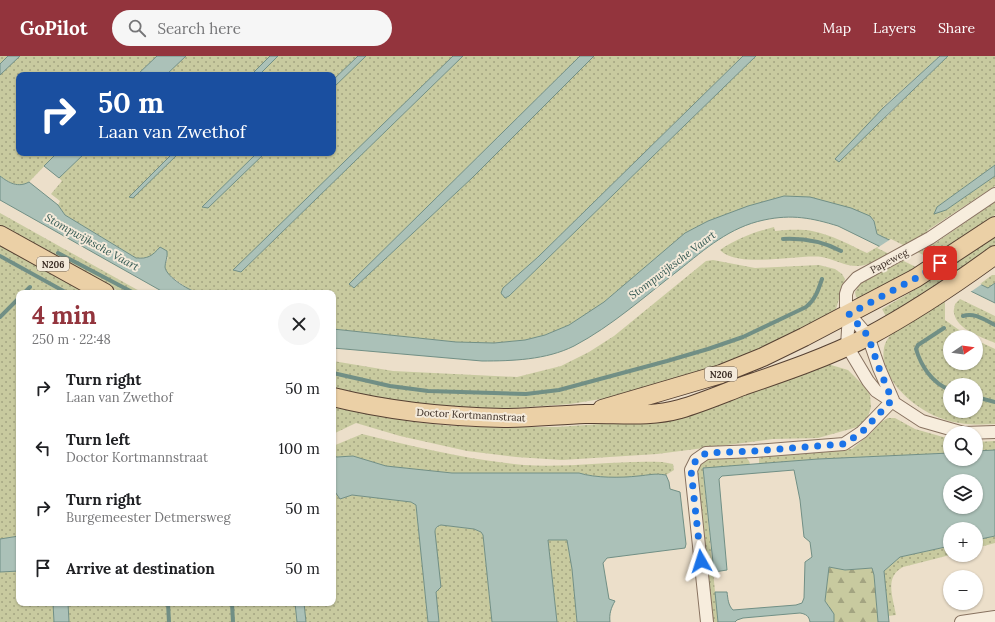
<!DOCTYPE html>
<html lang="en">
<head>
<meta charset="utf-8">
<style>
	:root { --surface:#fff; --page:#f6f6f6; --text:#202124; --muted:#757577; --accent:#93343d }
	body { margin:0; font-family:Lora,serif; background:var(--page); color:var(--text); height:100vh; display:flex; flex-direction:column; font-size:15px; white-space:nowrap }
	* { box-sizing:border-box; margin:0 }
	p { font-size:13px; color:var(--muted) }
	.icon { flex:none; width:22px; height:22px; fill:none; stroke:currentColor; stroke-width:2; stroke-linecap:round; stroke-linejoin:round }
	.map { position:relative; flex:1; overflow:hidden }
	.panel { position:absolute; left:16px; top:234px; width:320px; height:316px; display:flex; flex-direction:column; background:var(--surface); border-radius:8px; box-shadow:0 1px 3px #0004 }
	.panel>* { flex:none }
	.banner { position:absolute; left:16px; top:16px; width:320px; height:84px; border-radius:8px; box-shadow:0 1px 3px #0004; background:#1a4fa0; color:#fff; overflow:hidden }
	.needle { width:26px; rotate:77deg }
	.fabs { position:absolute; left:943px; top:274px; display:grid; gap:8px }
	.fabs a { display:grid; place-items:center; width:40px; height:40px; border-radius:50%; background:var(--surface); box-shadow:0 1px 3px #0004; font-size:20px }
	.pin { position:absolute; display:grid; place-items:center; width:34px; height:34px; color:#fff; margin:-17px; border-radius:8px; box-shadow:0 2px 6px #0006 }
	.me { position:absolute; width:44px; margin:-22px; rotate:354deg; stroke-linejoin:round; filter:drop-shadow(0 0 3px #0008) }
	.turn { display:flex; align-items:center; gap:14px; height:84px; padding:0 16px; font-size:18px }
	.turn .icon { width:52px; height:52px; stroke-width:2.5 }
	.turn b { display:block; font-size:28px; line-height:34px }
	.round { display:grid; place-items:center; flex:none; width:42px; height:42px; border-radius:21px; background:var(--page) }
	.summary { display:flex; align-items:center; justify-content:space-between; height:68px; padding:0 16px }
	h1 { font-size:24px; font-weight:800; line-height:30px; color:var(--accent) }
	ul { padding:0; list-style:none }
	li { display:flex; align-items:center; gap:12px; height:60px; padding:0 16px }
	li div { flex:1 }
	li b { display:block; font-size:15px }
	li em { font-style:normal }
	header { display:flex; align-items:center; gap:24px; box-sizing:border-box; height:56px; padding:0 20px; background:var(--accent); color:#fff }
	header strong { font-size:19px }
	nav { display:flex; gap:22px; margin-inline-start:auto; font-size:14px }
	.search { width:280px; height:36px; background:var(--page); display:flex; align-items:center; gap:10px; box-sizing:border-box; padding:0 14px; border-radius:22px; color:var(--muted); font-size:15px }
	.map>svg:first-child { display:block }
	.grass { fill:url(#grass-dots); fill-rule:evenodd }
	.forest { fill:url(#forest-firs) }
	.water { fill:#abc1b8; stroke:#718f85; fill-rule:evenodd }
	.pier { fill:#ecdfca }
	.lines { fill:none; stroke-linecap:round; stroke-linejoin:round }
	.stream { stroke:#718f85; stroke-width:4 }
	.minor-casing { stroke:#887260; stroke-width:14 }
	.primary-casing { stroke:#564133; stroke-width:20 }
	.minor { stroke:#f7eddd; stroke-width:12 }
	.primary { stroke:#ebd0a6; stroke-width:18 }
	.route { stroke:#1a73e8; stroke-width:7; stroke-dasharray:0 12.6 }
	.labels { text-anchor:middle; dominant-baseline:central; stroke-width:4; stroke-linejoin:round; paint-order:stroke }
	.shield { fill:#f4eada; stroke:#716459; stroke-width:1 }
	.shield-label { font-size:9px; font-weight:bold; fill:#392b22 }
	.street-label { font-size:10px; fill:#392b22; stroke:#f4eada }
	.water-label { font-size:11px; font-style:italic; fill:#335852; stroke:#f4eada }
</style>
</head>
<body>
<header>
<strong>GoPilot</strong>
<div class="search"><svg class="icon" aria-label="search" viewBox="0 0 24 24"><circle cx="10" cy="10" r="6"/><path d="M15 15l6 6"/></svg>Search here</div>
<nav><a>Map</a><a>Layers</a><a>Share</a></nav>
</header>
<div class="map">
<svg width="995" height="566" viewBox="0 0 995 566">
	<defs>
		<pattern id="grass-dots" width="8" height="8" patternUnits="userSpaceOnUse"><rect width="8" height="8" fill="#c8ca9f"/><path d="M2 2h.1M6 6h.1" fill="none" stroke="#a3a481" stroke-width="1.8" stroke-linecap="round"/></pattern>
		<pattern id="forest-firs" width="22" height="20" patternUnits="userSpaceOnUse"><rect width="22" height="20" fill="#c8ca9f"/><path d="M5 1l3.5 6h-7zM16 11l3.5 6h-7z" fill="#a3a481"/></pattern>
	</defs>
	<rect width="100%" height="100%" fill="#ecdfca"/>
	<path class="grass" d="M0,0h157l-20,19h-118v78h38l-28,29c-11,6 -20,1 -29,-6z
		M186,0h267l-219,214 7,2 222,-216h117l-231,228 5,4 118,-110 122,-122h149l-205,201 -35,31 -2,5 4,5 4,-2 247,-240h184l-57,51 3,10 62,-61h47v109l-58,42 9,3 49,-34v10l-67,44 -1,2 -25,14 -25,-12 -3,-14 -5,-4 -85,-20 -36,10 -40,15 -23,12 -81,69 -21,14 -14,9 -24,10 -20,5 -31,3 -38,-1 -123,-13v-36h-115l-2,-2 -16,2 -13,-5 -19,-14 -3,-7 3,-10 -32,1 -71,-43 -7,-10 2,-4 -9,-7 11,-13 -3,-3 26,-25h248v-78h-167z
		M995,146v13l-115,75 -21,9 -3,-2 -1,-5 6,-9 76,-41z
		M0,157l143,80h-21l-122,-67z
		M774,171l1,4c12,-1 25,-2 37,0 20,4 38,14 55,22l12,-7 12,6c-9,6 -23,14 -34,14 -12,0 -24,-7 -35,-9 -25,-3 -84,12 -102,-7 18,-12 32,-17 54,-23z
		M995,181v14l-107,69 -6,-11 39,-23z
		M0,187l90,50h-20l-70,-39z
		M0,202l63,35h-44v243l-19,3z
		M713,204l42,8 64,-3 16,4 7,5 3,5 -9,30 -10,12 -79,36 -121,38 -56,9 -69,5 -48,-2 -44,-4 -39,-7 -37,-9v-26l60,10 124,6 44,-11 28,-14 25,-16 92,-75z
		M992,219h3v8l-7,5 -8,-4z
		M960,243l35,17v27c-13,-6 -38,-13 -41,-30 -1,-2 1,-7 1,-9z
		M945,244v20l24,17h-19v26h26v-23l19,9v75c-18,1 -35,1 -52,-5 -26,-8 -65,-40 -59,-71 1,-6 5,-11 8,-16zM950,329h26v26h-26z
		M821,309h10l17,5 19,19 3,6 1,12 -3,10 -7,9 -43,12 -45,1 -116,15 -95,6 -46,-3 -49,-6 -67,-15 -44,-13 -23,11v-28l74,15 34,4 33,2h83l74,-5z
		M888,362h7l20,11 35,10v14l-132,6 -59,5v-6l4,-3 89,-6 19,-16 10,-11z
		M362,378c53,13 107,26 162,31 46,3 92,-5 138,-3l11,2 1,6 -8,5c-12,-2 -16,0 -28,1 -17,2 -43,2 -59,-3h-127l-66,-7 -33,-10 -16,1 -4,-1v-10z
		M995,385v9l-19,1v-9z
		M745,400l4,5 1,4 -47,4 15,153h-6l-16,-147 2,-9 7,-8z
		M333,433l7,10 12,-4 59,7 5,3 12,117h-122l-2,-19h29z
		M438,469h3l33,4 7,3 2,3 9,87h-53l-3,-30 -1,-60v-4z
		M995,480v7l-19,5v-8z
		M548,484h19l5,29 5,53h-20z
		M950,490v9l-47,12c-19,10 -10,30 -7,48l-8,1 -4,-45 16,-14z
		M19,515v32h34l1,19h-54v-50z
		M68,547h227l2,19h-228z"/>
	<path class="forest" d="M829,511l16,3 27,-2 2,7 4,47h-44v-8l-9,-13z"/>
	<path class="water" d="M8,0h12l-20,19v-11z
		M157,0h29l-20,19h-29z
		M270,0h8l-19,19h-8z
		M358,0h8l-33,32v-8z
		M453,0h10l-222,216 -8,-2z
		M580,0h14l-122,122 -118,110 -5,-4z
		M743,0h13l-247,240 -4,2 -4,-5 2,-5 35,-31z
		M940,0h8l-109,106 -4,-3 48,-51z
		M57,97h28l-26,25 -15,-12z
		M173,97h6l-46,45 -4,-1z
		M257,97h8l-57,55 -6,-1z
		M995,109v11l-49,34 -12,4 3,-7z
		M0,120c9,7 18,12 29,6l29,23 7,10 71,43c12,1 16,-2 24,-11l7,4c1,6 -2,11 -2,16 1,10 26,25 35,26 5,0 11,-1 16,-2l2,2h-53l-165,-93z
		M784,140l26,1 41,11 19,8 4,5 3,13 111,54 7,-5v20l-157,-77c-26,-8 -46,-12 -74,-6 -34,7 -59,29 -85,50 -34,26 -67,56 -105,76 -28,14 -62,15 -92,15l-149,-13v-19l123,13 38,1 31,-3 20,-5 24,-10 35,-23 81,-69 23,-12 40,-15z
		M995,394v86l-19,4v-11h-26v17l-50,11 -16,14 5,51h-11l-4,-47 -2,-7 -27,2 -16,-3 -4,34 9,13v8h-24c-1,-6 -4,-8 -10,-9l-57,5 -6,2 -2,2h-17l-3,-30h12c1,7 1,13 6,18l63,-5 6,-2 2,-5 1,-36 7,-5 -2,-15 -6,-5 -4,-37 -6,-30 -72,6 -3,3 8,91 -13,2 -11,-104 115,-9 132,-6v6h26v-8zM950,425h26v26h-26z
		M333,400l4,1 16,-1 33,10 66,7h127c16,5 42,5 59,3 12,-1 16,-3 28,-1l3,7 1,7 10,3 6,52 -1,4 -78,10 -4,5 6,36 6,2c-4,7 -6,13 -5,21h-33l-5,-53 -5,-29h-19l9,82h-65l-9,-87 -2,-3 -7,-3 -33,-4c-4,1 -6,3 -6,7l6,55 -5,5 3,30h-11l-12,-117 -5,-3 -59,-7 -12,4 -7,-10z
		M19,480v35l-19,1v-33z
		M53,547h15l1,19h-15z
		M295,547h9l2,19h-9z"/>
	<path class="pier" d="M891,183l91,45 -13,9 -92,-45z"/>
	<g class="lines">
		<path class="stream" d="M783,183c21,-1 39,2 58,12
			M58,197l76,40
			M0,200l67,37
			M24,237l6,-6
			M963,260c11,-4 22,4 32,9
			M0,261l19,-19
			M944,272l-26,17 -2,4c5,17 16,34 34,41
			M333,317l57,13 38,5 98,3 33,-4 108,-29 41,-12 35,-12 63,-30c9,-7 12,-16 16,-28
			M976,341l19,5
			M168,547l1,19
			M232,547l1,19"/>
		<g class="minor-casing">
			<path id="minor" d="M849,258l-2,32 21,35 8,10 46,30 42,12 31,-1
				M893,344l-14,-32 -11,-32 -19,-22 -3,-8v-12l2,-6 9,-10 73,-40 65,-44
				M707,566l-16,-152 5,-10 10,-7 49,-2 89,-7 18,-12 31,-32
				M961,566l34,-5"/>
		</g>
		<g class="primary-casing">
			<path id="primary" d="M0,179l105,58
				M333,341c56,14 113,20 171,21 27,0 54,-3 81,-4 32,-1 63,4 95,-5 21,-6 42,-15 63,-23 41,-14 85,-29 124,-49 45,-24 87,-52 128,-82
				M602,353l119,-35 42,-17 41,-20 112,-59 79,-52"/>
		</g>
		<use href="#minor" class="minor"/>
		<use href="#primary" class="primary"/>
	</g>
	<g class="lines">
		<path class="route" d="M701,505l-10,-91 5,-10 10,-7 49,-2 89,-7 18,-12 30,-32 -13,-32 -11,-32 -19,-22 67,-36 24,-15"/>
	</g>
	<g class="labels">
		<g class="shield">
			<rect x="37" y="201" width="32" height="14" rx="3"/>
			<rect x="705" y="311" width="32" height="14" rx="3"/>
		</g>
		<g class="shield-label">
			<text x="53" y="208">N206</text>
			<text x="721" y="318">N206</text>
		</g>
		<g class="street-label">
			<text transform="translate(889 205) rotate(-28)">Papeweg</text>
			<text transform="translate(471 359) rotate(3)">Doctor Kortmannstraat</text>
		</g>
		<g class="water-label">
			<text transform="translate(92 186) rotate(29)">Stompwijksche Vaart</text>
			<text transform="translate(672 209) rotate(-37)">Stompwijksche Vaart</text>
		</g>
	</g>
</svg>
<div class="fabs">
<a><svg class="needle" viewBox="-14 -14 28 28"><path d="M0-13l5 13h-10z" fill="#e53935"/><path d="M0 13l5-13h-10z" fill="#757577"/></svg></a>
<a><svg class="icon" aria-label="sound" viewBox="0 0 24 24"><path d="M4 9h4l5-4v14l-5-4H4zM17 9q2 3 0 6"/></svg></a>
<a><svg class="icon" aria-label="search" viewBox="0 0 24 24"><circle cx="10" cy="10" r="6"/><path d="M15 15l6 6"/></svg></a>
<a><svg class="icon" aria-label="layers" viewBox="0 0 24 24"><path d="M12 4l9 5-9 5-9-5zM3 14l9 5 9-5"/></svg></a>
<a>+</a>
<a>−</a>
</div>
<div class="pin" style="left:940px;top:207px;background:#d93025"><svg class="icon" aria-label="arrive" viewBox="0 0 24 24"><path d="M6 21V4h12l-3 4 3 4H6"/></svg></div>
<svg class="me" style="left:701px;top:505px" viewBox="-20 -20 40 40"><path d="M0-17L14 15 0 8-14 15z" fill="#1a73e8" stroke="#fff" stroke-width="4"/></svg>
<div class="banner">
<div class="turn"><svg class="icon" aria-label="right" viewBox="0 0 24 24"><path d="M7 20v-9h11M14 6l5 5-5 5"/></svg><div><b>50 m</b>Laan van Zwethof</div></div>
</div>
<section class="panel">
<div class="summary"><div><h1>4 min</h1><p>250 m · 22:48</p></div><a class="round"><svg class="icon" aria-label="close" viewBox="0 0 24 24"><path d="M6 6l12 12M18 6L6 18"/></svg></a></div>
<ul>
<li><svg class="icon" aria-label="right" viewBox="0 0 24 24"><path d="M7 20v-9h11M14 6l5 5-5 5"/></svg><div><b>Turn right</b><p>Laan van Zwethof</p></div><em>50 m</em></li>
<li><svg class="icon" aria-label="left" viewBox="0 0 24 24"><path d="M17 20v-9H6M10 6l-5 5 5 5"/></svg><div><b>Turn left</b><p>Doctor Kortmannstraat</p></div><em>100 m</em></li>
<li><svg class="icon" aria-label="right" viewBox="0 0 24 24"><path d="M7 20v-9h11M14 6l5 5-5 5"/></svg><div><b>Turn right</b><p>Burgemeester Detmersweg</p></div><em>50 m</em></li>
<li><svg class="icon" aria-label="arrive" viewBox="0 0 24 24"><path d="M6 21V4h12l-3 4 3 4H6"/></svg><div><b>Arrive at destination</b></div><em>50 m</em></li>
</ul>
</section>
</div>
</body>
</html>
